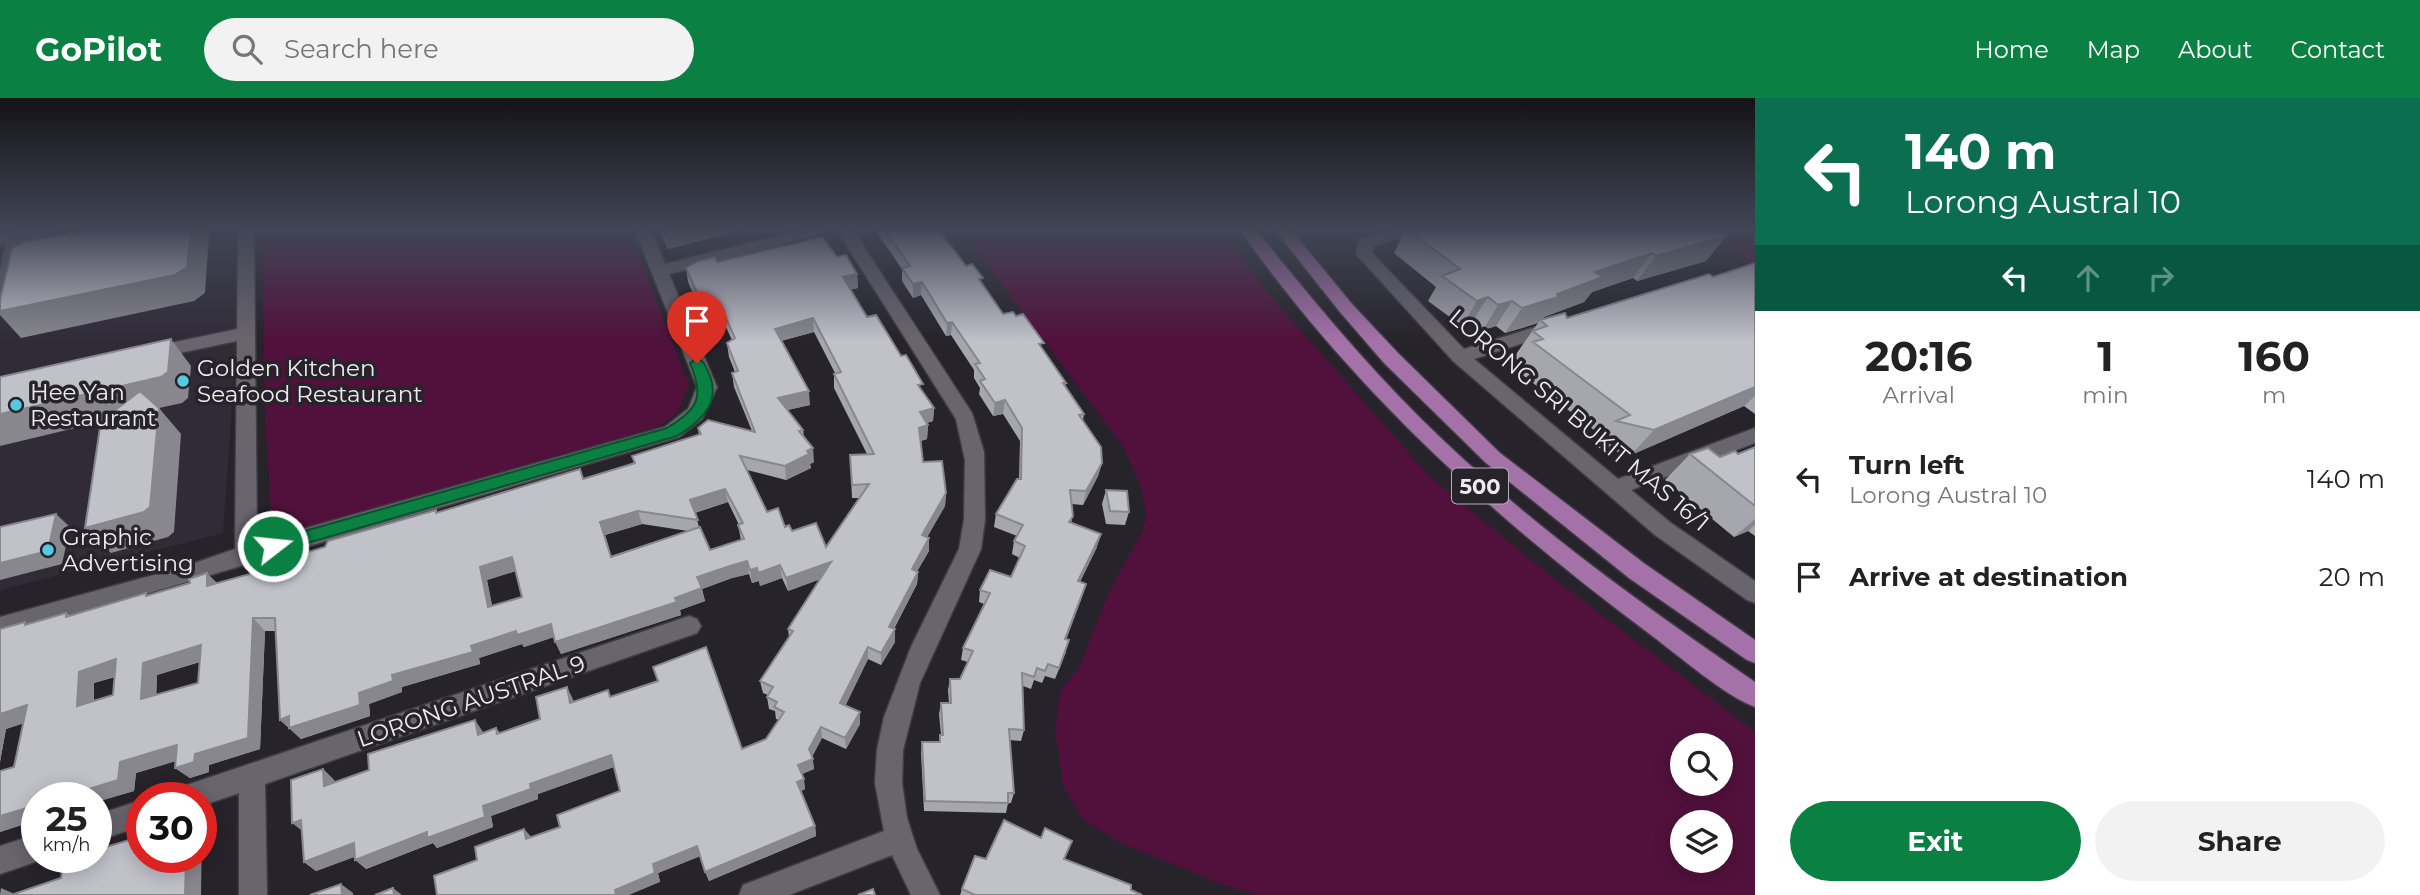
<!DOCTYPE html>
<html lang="en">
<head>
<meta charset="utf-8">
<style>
	:root { --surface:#fff; --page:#f2f2f2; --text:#222; --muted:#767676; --accent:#0b8043 }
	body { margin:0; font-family:Montserrat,sans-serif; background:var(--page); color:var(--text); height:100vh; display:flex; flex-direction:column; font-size:26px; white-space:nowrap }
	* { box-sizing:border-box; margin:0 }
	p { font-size:23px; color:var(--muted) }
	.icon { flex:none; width:38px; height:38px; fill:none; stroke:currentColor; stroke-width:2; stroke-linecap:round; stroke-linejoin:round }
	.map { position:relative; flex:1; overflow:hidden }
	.panel { display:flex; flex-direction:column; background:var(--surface); width:665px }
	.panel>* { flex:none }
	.banner { background:#0b6e4f; color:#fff; overflow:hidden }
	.tools { position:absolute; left:1670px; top:635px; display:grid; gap:14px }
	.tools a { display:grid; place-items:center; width:63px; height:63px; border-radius:50%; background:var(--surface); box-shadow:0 4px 18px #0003; font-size:35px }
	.speed { position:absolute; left:21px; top:684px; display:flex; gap:14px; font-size:35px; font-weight:700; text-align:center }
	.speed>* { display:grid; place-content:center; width:91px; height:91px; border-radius:50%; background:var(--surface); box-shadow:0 4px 18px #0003; line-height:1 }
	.speed small { font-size:18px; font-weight:400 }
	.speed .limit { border:10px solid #d22; background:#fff; color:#111 }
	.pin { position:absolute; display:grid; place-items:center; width:60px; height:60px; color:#fff; margin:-72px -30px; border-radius:50% 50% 50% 0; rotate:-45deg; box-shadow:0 0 7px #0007 }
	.pin .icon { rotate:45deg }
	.me { position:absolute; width:77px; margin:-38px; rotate:74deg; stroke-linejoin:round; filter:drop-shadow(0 0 5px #0008) }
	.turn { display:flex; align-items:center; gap:24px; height:147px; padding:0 35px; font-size:32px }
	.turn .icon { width:91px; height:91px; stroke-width:2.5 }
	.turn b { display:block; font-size:49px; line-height:60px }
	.lanes { display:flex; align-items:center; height:66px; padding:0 35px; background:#0003; justify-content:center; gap:35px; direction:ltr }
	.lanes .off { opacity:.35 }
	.eta { display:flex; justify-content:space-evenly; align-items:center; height:119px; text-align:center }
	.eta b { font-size:42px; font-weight:700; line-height:49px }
	.cta { display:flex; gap:14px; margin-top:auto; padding:14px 35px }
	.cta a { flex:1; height:80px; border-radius:42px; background:var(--accent); color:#fff; font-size:28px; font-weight:700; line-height:80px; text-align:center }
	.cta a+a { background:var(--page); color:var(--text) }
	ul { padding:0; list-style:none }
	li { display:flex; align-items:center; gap:21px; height:98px; padding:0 35px }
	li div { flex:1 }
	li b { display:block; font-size:26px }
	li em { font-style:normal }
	header { display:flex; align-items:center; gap:42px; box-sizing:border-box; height:98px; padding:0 35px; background:var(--accent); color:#fff }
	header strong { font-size:33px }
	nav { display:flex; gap:38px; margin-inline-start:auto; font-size:24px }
	.search { width:490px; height:63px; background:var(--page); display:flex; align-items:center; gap:18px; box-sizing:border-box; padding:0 24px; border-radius:38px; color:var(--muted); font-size:26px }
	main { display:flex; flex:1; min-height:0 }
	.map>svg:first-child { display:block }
	.built { fill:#312b38 }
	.green { fill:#52113c; fill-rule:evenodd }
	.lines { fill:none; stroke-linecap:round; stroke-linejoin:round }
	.minor-casing { stroke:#403d43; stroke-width:3 }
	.major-casing { stroke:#403d43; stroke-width:3 }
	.minor { fill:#69656e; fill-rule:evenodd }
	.major { fill:#a571a9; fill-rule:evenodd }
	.wall { fill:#a6a6ae; fill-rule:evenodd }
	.shaded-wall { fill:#87878d }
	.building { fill:#c1c1ca; stroke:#87878d; stroke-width:2; fill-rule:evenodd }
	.route { fill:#0b8043; stroke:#07532c; stroke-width:2 }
	.poi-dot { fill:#56c9e1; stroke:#26232a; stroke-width:2.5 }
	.labels { text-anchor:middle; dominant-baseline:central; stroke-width:7; stroke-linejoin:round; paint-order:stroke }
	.shield { fill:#26232a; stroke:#b1afb5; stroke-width:2 }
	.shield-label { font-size:21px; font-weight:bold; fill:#edebf0 }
	.poi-label { font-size:23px; fill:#edebf0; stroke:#26232a; text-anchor:start }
	.street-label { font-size:23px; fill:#edebf0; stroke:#26232a }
</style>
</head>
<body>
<header>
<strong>GoPilot</strong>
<div class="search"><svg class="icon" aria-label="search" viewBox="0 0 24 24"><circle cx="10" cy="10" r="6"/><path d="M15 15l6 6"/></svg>Search here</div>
<nav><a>Home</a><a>Map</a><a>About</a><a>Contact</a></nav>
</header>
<main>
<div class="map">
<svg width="1755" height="797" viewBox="0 0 1755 797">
	<rect width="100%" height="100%" fill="#26232a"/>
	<path class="built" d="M0,132h244l-21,303 -223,57z"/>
	<path class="green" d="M262,132h367l60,155c-12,26 -7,29 -35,43l-339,97 -27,7 -16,-1 -7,-117z
		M961,132h263l42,61 164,186 127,104 198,151v163h-497l-34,-10 -103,-42 -39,-24 -19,-34 -8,-55 5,-38 20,-26 27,-70 36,-66 3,-15 -5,-28 -18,-41zM1682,648h38v38h-38zM1682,724h38v39h-38z
		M1711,132h44v38z"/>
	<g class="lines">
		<g class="minor-casing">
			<path id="minor" d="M10,132h51l-2,3 -35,8 -15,62 -9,6v-40l6,-25 -6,1v-10l9,-2z
				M238,132h16l3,312 408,-115 23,-18 9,-22 -62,-157h16l14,34 136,-34h25l-2,3 -155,41 48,113 -15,32 -23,18 -679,200v-20l183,-50 52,-18 2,-208 -86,18 -7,-2 -2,-4 2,-4 7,-2 86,-18z
				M837,132h16l119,183 12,39 1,68 -4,29 -61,134 -17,67 -1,33 5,35 10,31 23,46h-29l-19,-40 -103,40h-50l4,-10 141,-54 -9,-48 2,-33 7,-33 27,-70 48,-98 5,-29 1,-60 -9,-41z
				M1393,132h24l-2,3 -42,13 -1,7 92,96 91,-28 6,2 3,4 -3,4 -87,28 144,120 137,-51v15l-124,47 40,33 84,58v22l-8,-3 -92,-65 -202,-174 -97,-107 3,-15z
				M689,518l8,3 4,7 -4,7 -432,151 2,111h-28v-102l-38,13v-8h-27l4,-9 9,-4z
				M142,702v26l-46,15v-26z
				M37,736v24h10l-47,16v-28z"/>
		</g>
		<g class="major-casing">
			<path id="major" d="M1240,132h16c59,73 119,146 188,211 95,90 203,167 311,241v25c-30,-11 -77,-52 -104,-72 -156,-116 -299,-246 -411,-405z
				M1275,132h16l61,74 46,49 102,100 145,111 110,76v23l-8,-3 -118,-82 -143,-115 -102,-100 -44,-51z"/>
		</g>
		<use href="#minor" class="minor"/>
		<use href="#major" class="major"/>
	</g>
	<path class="wall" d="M659,132h82l-73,19z
		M875,132h64l27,36 17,18 20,30 40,36 23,33 -1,4 19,27 -1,6 19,43 -4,13 -15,29 -12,-1 2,12 -2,7 26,24 -17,35 2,15 -16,42v13l-11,27 -10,-3 -3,7 -8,-3 -3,9 -8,-3 1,44 -3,11 -12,-1 5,53 -3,10h-3l-2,10 -82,-2 -3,-58 1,-11h17l2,-7 -2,-21 2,-11h8l-1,-13 2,-11h10l8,-17 -7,-2 2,-12 21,-44 -5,-2 1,-12 31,-13 9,-19 -8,-4 2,-13 3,-5 -23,-9 2,-13 23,-35 1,-38 -17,-27 -10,2 -14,-22 1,-6 -6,-10v-8l-23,-35 -5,1 -25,-41 -8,3 -11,-17v-12z
		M1405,132h310l11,6 -20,25 -69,20 -4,-3 -41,14 -8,10 -40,15 -1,3 24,-2 146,-41 42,-14v151l-11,-8 -113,49 -37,-8 9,-10 -88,-68 5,-7 -6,-5 24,-34 -33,10 -9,-7 -13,4 -11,-8 -10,4 -34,-25 8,-14 -42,-34z
		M837,159l20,17 1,14 -7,1 16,28 67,91 -1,13 -6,2 1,2 -1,14 -6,2 2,21 23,31 -1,13 -18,31 2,14 -12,20 1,1 -1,12 -23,45h1v13l-14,23 -13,-6 -23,47 15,6v12l-14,25 -24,-11 -10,19 2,12 -12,5 3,15 -4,2 14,35 1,10 -107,45 -9,-25 -42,17 2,9 -183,-22 47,-31 7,8 29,-10 60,-36 -6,-24 -76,27v5l-47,17 2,11 -56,21 -4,-5 -67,26 -12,-12 -38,14 -12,-9 19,-93 11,11 1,2 148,-50 1,1 12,-5 4,5 40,-14 33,-20v3l38,-5 131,52 24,-10 13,-19 -3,-1 -1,-8 -6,-2 -2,-12 1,-2 -5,-2 -3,-12 29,-44 -1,-8 32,-50 -32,12 -6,-13 -22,8 -1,-5 -7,2 -3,-9 -17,4 -30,11 3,12 -25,9 1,5 -120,39 -7,-17 -30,10 -2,-3 -43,14 1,6 -78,23v5l-33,12 1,12 -69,23 -21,-19 -4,-89h-11l-5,118 -51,16v7l-19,6 -15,-10 1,-7 -40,12 -2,18 -38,11v-4l-59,22 -37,12v-61l14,-4 9,-44 -17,6 -6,33v-133l28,-5 38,-11 4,3 78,-21 69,-12 61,-17 47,-19 111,-37 1,3 146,-34 51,-16 65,-28 -1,-7 54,3 -18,-44 -2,-14 3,-1 -6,-15 -2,-14 5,-3 -8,-17 -16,4 -20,-45 -2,-14 31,-6zM814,234l21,41 -1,1v14l33,66 -17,1 2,43h7l-33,49 -34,-16 -25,-19 -20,-42 39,10 25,-12 -1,-4 4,-2 -10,-25 -1,-7 -16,-20 23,-5 -29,-64zM728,404l11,23h-1l3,15 -31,10 -11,-23 -4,-14zM642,426l46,7 -77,25 -6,-21zM516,473l6,26 -30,9 -5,-26zM200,564l-2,21 -42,12 1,-20zM115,579l-2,18 -19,6v-18z
		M1755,349v89l-7,-5 -14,6 -69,-57 25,-26 30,3 18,-3z
		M1106,392l23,22 -4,13 -19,-1 -4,-20z
		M986,761h78l78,36h-182l2,-6z"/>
	<path class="shaded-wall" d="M191,132h15l3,5 -4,58 -11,8 -173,37 -21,-23v-4z
		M686,132h55l-73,19 -3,-14z
		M1726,138l-20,25 -69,20 19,-25z
		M1652,155l-19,25 -41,14 -8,10 -40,15 -3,4 -1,-1 -2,3 -33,10 17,-25 35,-14 38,-22z
		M857,176l1,14 -14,3 -1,-14z
		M922,184l-1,13 -8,3v-14z
		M1488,199l-16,25 -10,4 15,-25z
		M1512,203l-16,25 -13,4 15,-25z
		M722,211l2,14 -16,4 -2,-14z
		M813,220l1,14 -38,10 -1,-13z
		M952,224l-1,13 -5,1 1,-13z
		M171,241l20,27 -3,32 -6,5 -23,5 22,26 -7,98 -6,5 -57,16 -26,-25 74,-120 -159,38v-32z
		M1755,289v9l-11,10 -113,49 23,-25z
		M809,293l1,14 -31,7 -1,-14z
		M1005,302l-2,14 -10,2 2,-13z
		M934,310l-1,13 -14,4 1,-13z
		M928,327l-1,14 -8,2v-13z
		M813,350l1,14 -4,2 1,4 -25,12 -1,-14z
		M1102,365l-4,13 -15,29 3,-14z
		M725,391l3,13 -35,11 -3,-13z
		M946,395l-1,13 -24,42 1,-13z
		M638,413l4,13 -37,11 10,35 -15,-48z
		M56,416l14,13 -8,37 -62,16v-17z
		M1755,421v6l-7,6 -14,6z
		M1101,436l-4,13 -23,47 4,-13z
		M929,440v13l-18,31 1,-13z
		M512,459l7,13 -32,10 8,40 -7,-13 -8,-40z
		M747,463l2,13 -17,4 -30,11 3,12 -25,9 1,5 -120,39 -6,-12 142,-65 33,-11z
		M831,464l1,13 -44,16 -2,-13z
		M780,467l2,13 -22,8 -2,-13z
		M757,470l2,13 -7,2 -2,-13z
		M918,474l-1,12 -29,55 1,-12z
		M207,475l13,13h-13z
		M1086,486l-4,13 -20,54 3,-12z
		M253,520l12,13 -5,118 -51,16v7l-19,6 -15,-10 20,-14z
		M551,526l6,12 -33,11 -2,-3 -43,14 1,6 -78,23v5l-33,12 1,12 -69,23 -21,-19 79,-27 33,-18 79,-29 45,-15z
		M895,531v13l-14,23v-12z
		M201,547l13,12 -57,18 -1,36 -15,-12 2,-36z
		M868,549v12l-27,56 -1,-12z
		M116,561l14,12 -36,12 -1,34 -16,-11 2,-34z
		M567,589l6,12 3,16 -6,-12z
		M27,607l17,12 -38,12 -6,33v-48z
		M860,614v12l-14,25 -1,-11z
		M475,622l8,12 3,14 -8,-11z
		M821,629l1,11 -12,22 3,-1 1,10 -15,6 -1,-10 11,-16z
		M177,647l15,11 -56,17 -2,18 -38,11v-4h-36l60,-36z
		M611,657l5,11 -78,28v5l-47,17 2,11 -56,21 -4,-5 -67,26 -11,-9 128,-54 47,-22z
		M323,671l11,11 2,16 -12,-10z
		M804,681l1,10 -6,3 -2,-10z
		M37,707v15l-37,12v-16z
		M301,722l4,13 -13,-10z
		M815,728l1,10 -107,45 -4,-9z
		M524,731l8,9 -6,1z
		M201,732l1,1 -1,64h-16l1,-37h15z
		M354,745l11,10 -49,18 -12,-9z
		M697,748l4,10 -43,17 2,9 -31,13h-13l-1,-5 38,-26z
		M341,786l12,9v2h-11z
		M1,790l16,7h-17z
		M393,790l9,7h-8z"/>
	<path class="building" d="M88,132h103l-4,37 -12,8 -175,36v-11l12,-52 12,-6z
		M662,132h24l-21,5z
		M885,132h54l27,36 6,-2 11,14 -4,1 24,35 10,-2 3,4 7,-2 21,29 -5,1 27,39h-3l21,31 -5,1 22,32 1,16 -16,28 -16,-1 3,26 -4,6 32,12 -23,47 8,3 -21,55 4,1 -10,28 -11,-4 -3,7 -8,-3 -3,9 -12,-4 2,57 -15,-1 5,64h-6v10l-83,-2 -3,-59h18v-7h3l-2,-32h10l-1,-24h10l13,-28 -10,-3 27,-55 -10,-3 10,-20 21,7 14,-31 -11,-5 9,-16 -27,-11 21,-35h4l1,-51 -17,-28 -10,3 -15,-22 5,-2 -10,-15 5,-1 -28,-41 -5,1 -25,-41 -9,2 -11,-16 8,-2z
		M1408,132h307l11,6 -70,20 -4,-3 -57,19 8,5 -46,17 1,3 -36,11 -10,-7 -14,4 -10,-8 -11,4 -35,-25 18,-7z
		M822,139l15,20 9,-2 11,19 -14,3 24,40 9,-2 25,41 5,-1 17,29 -5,1 16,23 -14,4 8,13 -9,3 4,34 19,-1 4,32 -24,42 7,3 -17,31 6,3 -29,55 6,2 -14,24 -13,-6 -28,56 20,9 -15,26 -24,-11 -12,22 4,10 -15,6 6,14 -7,3 18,44 -110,46 -8,-26 -44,18 2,9 -40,17 1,5h-179l-3,-19 43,-16 -2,-13 49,-18 2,10 34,-12 -3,-12 63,-24 -9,-36 -81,29 1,5 -48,17 2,11 -58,21v-6l-72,28 -1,-17 -50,19 -3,-42 -9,3 -1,-43 32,-11 1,17 45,-16 -1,-16 107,-34 3,15 18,-7 1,6 43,-15 -4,-22 31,-10 3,16 38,-13 2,7 48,-16 -5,-14 53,-20 36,102 24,-10 18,-27 -10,-5 3,-5 -10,-5 6,-10 -13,-6 33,-50 -5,-2 43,-67 -45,16 -6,-13 -22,8 -1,-5 -7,2 -3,-9 -17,5 -33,11 5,11 -27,10 2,4 -122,40 -4,-18 -34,11 -1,-4 -45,15 2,6 -81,23 1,6 -34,12 1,12 -71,23v-12l-9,4 -5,-102h-22l-5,120 -53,16 -1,8 -19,6 2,-23 -57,17 -2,18 -58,18h-23v7l-37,11v-45l14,-4 13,-62 -27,9v-85l25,-7v3l41,-12v4l80,-24v3l44,-13 -1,-4 18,-6v13l71,-20v-5l47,-14 3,-6 108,-31v3l144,-44 3,10 52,-16 -3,-7 69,-22 -3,-6 10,-8 47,12 -23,-59 6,-2 -11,-28 8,-5 -13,-29 -16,4 -20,-45 12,-7 17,-4 2,5zM813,220l28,54 -7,2 40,80 -24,1 2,30 17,-1 -43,63 -10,-24 -24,8 -3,-6 -4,2 -7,-19 -11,4 -27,-56 45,10 24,-12 -2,-3 6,-3 -14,-17 4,-1 -25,-32 31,-7 -34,-62zM725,391l18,34 -5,2 6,14 -34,11 -10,-23 -89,30 -11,-35 38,-11 60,9 -8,-20zM512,459l10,40 -34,10 -8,-40zM201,547l-3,38 -57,16 2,-36zM116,561l-3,36 -36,11 2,-34z
		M1755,165v124l-101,43 -38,-9 14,-6 -97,-73 10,-3 -10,-8 14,-5 -7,-6 25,-7 2,5 142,-44 4,3z
		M171,241l-3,33 -7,5 -161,37v-37z
		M140,293l19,17 -9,99 -6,5 -59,16 16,-107z
		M1755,349v59l-65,-52 18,-6 12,9 15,-6 3,3z
		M1106,392l21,1 2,21 -19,-1z
		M56,416l-8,37 -48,12v-36z
		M1004,722l37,18 4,-10 27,13 -8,18 67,26v5l11,5h-167l-13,-6 13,-33 11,3z
		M142,738v22h44l-1,37h-174l50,-17 3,-17 10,-3h22v-8z
		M341,786l1,11h-32z
		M393,790l1,7h-19z
		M873,791l2,6h-17z"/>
	<linearGradient id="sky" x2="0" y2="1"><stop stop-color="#151317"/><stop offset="0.54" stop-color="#414555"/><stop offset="1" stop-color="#414555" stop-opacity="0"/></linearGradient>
	<rect width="1755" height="243" fill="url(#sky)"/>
	<path class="route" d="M697,260c8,3 9,10 13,18 11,28 -11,47 -33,60l-404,117 -6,-2 -3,-5 3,-4 6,-2 394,-112c32,-20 37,-30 23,-65z"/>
	<g class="poi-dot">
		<circle cx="183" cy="283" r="7"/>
		<circle cx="16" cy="307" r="7"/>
		<circle cx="48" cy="452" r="7"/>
	</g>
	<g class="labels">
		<rect class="shield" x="1452" y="370.5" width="56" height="35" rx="5"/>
		<g class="shield-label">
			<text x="1480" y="388">500</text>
		</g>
		<g class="poi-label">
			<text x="197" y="270">Golden Kitchen<tspan x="197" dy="26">Seafood Restaurant</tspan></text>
			<text x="30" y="294">Hee Yan<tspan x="30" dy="26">Restaurant</tspan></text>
			<text x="62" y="439">Graphic<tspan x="62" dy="26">Advertising</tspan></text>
		</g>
		<g class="street-label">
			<text transform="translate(1579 322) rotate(40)">LORONG SRI BUKIT MAS 16/1</text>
			<text transform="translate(471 603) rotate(-19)">LORONG AUSTRAL 9</text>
		</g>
	</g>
</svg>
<div class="tools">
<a><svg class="icon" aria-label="search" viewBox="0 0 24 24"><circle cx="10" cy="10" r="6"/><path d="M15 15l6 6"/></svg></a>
<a><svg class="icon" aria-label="layers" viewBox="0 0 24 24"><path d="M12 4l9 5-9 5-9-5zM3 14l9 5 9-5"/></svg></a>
</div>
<div class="speed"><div>25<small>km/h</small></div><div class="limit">30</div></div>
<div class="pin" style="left:697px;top:265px;background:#d93025"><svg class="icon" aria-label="arrive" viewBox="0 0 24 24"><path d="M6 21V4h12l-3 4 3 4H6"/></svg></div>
<svg class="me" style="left:273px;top:448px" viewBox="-20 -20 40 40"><circle r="17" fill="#0b8043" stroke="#fff" stroke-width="3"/><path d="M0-11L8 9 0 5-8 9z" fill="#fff"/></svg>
</div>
<section class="panel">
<div class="banner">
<div class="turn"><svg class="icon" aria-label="left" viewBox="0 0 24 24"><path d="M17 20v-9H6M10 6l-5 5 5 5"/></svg><div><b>140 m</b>Lorong Austral 10</div></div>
<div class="lanes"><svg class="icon" aria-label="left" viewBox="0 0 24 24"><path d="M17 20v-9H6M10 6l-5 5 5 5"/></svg><svg class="icon off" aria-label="ahead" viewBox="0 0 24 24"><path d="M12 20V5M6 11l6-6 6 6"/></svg><svg class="icon off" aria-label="right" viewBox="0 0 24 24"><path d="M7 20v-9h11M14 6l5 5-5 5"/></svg></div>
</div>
<div class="eta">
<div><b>20:16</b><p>Arrival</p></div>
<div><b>1</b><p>min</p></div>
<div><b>160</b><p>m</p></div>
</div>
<ul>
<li><svg class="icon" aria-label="left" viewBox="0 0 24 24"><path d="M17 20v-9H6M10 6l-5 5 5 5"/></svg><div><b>Turn left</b><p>Lorong Austral 10</p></div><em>140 m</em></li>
<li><svg class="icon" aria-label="arrive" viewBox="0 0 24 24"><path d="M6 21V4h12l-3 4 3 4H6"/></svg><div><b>Arrive at destination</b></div><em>20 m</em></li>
</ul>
<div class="cta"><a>Exit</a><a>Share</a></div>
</section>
</main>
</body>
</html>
